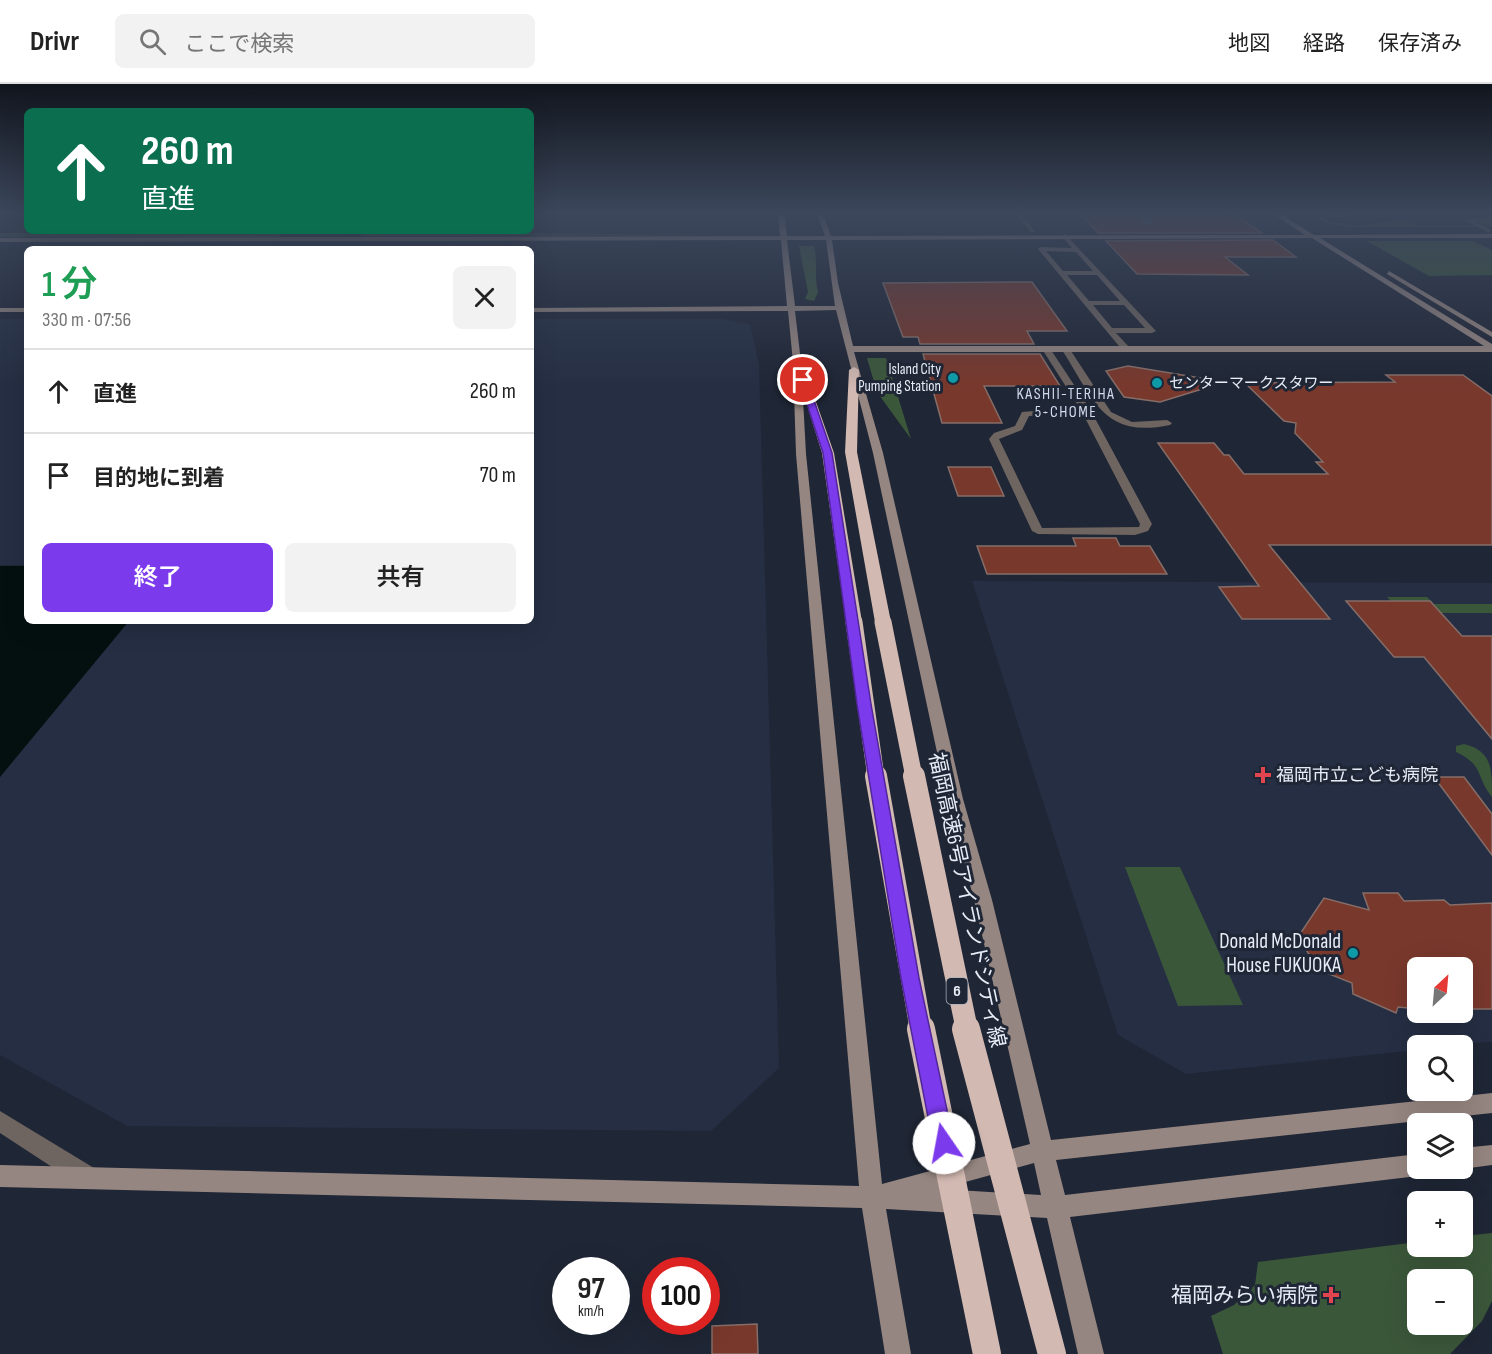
<!DOCTYPE html>
<html lang="ja">
<head>
<meta charset="utf-8">
<style>
	:root { --surface:#fff; --page:#f2f2f2; --text:#222; --muted:#767676; --line:#e0e0e0; --accent:#7c3aed }
	body { margin:0; font-family:"Sofia Sans Condensed","Noto Sans JP",sans-serif; background:var(--page); color:var(--text); height:100vh; display:flex; flex-direction:column; font-size:22px; white-space:nowrap }
	* { box-sizing:border-box; margin:0 }
	p { font-size:20px; color:var(--muted) }
	.icon { flex:none; width:33px; height:33px; fill:none; stroke:currentColor; stroke-width:2; stroke-linecap:round; stroke-linejoin:round }
	.map { position:relative; flex:1; overflow:hidden }
	.details { position:absolute; left:24px; top:162px; width:510px; height:378px; display:flex; flex-direction:column; background:var(--surface); border-radius:9px; box-shadow:0 6px 24px #0002 }
	.details>* { flex:none }
	.top-card { position:absolute; left:24px; top:24px; width:510px; height:126px; border-radius:9px; box-shadow:0 6px 24px #0002; background:#0b6e4f; color:#fff; overflow:hidden }
	.needle { width:39px; rotate:26deg }
	.controls { position:absolute; left:1407px; top:873px; display:grid; gap:12px }
	.controls a { display:grid; place-items:center; width:66px; height:66px; border-radius:9px; background:var(--surface); box-shadow:0 6px 24px #0002; font-size:30px }
	.speed { position:absolute; left:552px; top:1173px; display:flex; gap:12px; font-size:30px; font-weight:700; text-align:center }
	.speed>* { display:grid; place-content:center; width:78px; height:78px; border-radius:50%; background:var(--surface); box-shadow:0 6px 24px #0002; line-height:1 }
	.speed small { font-size:15px; font-weight:400 }
	.speed .limit { border:9px solid #d22; background:#fff; color:#111 }
	.pin { position:absolute; display:grid; place-items:center; width:51px; height:51px; color:#fff; margin:-26px; border:3px solid #fff; border-radius:50%; box-shadow:0 2px 6px #0007 }
	.me { position:absolute; width:66px; margin:-33px; rotate:348deg; stroke-linejoin:round; filter:drop-shadow(0 0 4px #0008) }
	.turn { display:flex; align-items:center; gap:21px; height:126px; padding:0 18px; font-size:27px }
	.turn .icon { width:78px; height:78px; stroke-width:2.5 }
	.turn b { display:block; font-size:42px; line-height:51px }
	.round { display:grid; place-items:center; flex:none; width:63px; height:63px; border-radius:9px; background:var(--page) }
	.headline { display:flex; align-items:center; justify-content:space-between; height:102px; padding:0 18px }
	h1 { font-size:36px; font-weight:600; line-height:45px; color:#1e9e55 }
	.primary-button { display:flex; gap:12px; margin-top:auto; padding:12px 18px }
	.primary-button a { flex:1; height:69px; border-radius:9px; background:var(--accent); color:#fff; font-size:24px; font-weight:600; line-height:69px; text-align:center }
	.primary-button a+a { background:var(--page); color:var(--text) }
	ul { padding:0; list-style:none }
	li { display:flex; align-items:center; gap:18px; height:84px; padding:0 18px; border-top:2px solid var(--line) }
	li div { flex:1 }
	li b { display:block; font-size:22px }
	li em { font-style:normal }
	header { display:flex; align-items:center; gap:36px; box-sizing:border-box; height:84px; padding:0 30px; background:var(--surface); border-bottom:2px solid var(--line) }
	header strong { font-size:28px }
	nav { display:flex; gap:33px; margin-inline-start:auto; font-size:21px }
	.search { width:420px; height:54px; background:var(--page); display:flex; align-items:center; gap:15px; box-sizing:border-box; padding:0 21px; border-radius:9px; color:var(--muted); font-size:22px }
	.map>svg:first-child { display:block }
	.built { fill:#252e43; fill-rule:evenodd }
	.green { fill:#3b573a; fill-rule:evenodd }
	.water { fill:#041010 }
	.building { fill:#79382c; stroke:#856d68; stroke-width:1.5 }
	.lines { fill:none; stroke-linecap:round; stroke-linejoin:round }
	.lane { fill:#6e6460; fill-rule:evenodd }
	.street { fill:#6e6460; fill-rule:evenodd }
	.secondary { fill:#968681; fill-rule:evenodd }
	.highway { fill:#d2b9b1; fill-rule:evenodd }
	.highway-bridge-far2 { stroke:#d2b9b1; stroke-width:17 }
	.highway-bridge-far1 { stroke:#d2b9b1; stroke-width:22 }
	.highway-bridge { stroke:#d2b9b1; stroke-width:28 }
	.route { fill:#7c3aed; stroke:#51269a; stroke-width:1.5 }
	.culture-dot { fill:#0f9aa8; stroke:#1f2635; stroke-width:2 }
	.health-dot { fill:#e0444e; stroke:#1f2635; stroke-width:2 }
	.labels { text-anchor:middle; dominant-baseline:central; stroke-width:6; stroke-linejoin:round; paint-order:stroke }
	.far-poi-label { font-size:15px; fill:#e7edf7; stroke:#1f2635; text-anchor:end }
	.far-neighbourhood-label { font-size:16px; letter-spacing:1.5px; fill:#d1dbf0; stroke:#1f2635 }
	.shield { fill:#1f2635; stroke:#abb1bd; stroke-width:1.5 }
	.shield-label { font-size:16px; font-weight:bold; fill:#e7edf7 }
	.poi-label { font-size:18px; fill:#e7edf7; stroke:#1f2635; text-anchor:start }
	.near-street-label { font-size:21px; fill:#e7edf7; stroke:#1f2635 }
	.near-poi-label { font-size:21px; fill:#e7edf7; stroke:#1f2635; text-anchor:end }
</style>
</head>
<body>
<header>
<strong>Drivr</strong>
<div class="search"><svg class="icon" aria-label="search" viewBox="0 0 24 24"><circle cx="10" cy="10" r="6"/><path d="M15 15l6 6"/></svg>ここで検索</div>
<nav><a>地図</a><a>経路</a><a>保存済み</a></nav>
</header>
<div class="map">
<svg width="1492" height="1270" viewBox="0 0 1492 1270">
	<rect width="100%" height="100%" fill="#1f2635"/>
	<path class="built" d="M852,127h400l17,11 -7,4h-389l-17,-3z
		M0,235h27v246h-27z
		M531,235h191l28,5 9,41 20,703 -68,63 -584,-5 -127,-71v-278l129,-156h402z
		M972,497l520,2v459l-74,4 -1,4 -231,24 -68,-39zM1418,884h44v44h-44z"/>
	<path class="green" d="M1306,127h63l-24,6 -29,-3 14,8 28,4 43,-6 21,6 58,-1v-4l12,-1v7h-141l-25,-4z
		M364,148l379,3 -383,1z
		M0,149h283l-4,4h-279z
		M1367,157h106l19,9v25l-63,1z
		M799,162h15c4,16 0,31 4,46l-4,9 -9,-2 3,-7z
		M867,274h19l25,81 -34,-47z
		M1387,513h40l7,7h58v9h-82l14,23z
		M1464,660c28,7 28,24 28,53 -17,-21 -7,-31 -36,-45v-6z
		M1125,783h55l63,138 -65,1z
		M1492,1149v68l-10,20 -32,33h-227l-12,-38 23,-11 21,-20 3,-23 159,-20 1,4h44l1,-10zM1418,1196h44v44h-44z"/>
	<path class="water" d="M0,482h27v55h102l-129,156z"/>
	<path class="building" d="M1078,127h52l15,13 7,-3 -10,-10h88l32,22h-164z
		M1273,156l23,17h-71l23,18 -111,-1 -31,-33z
		M1032,198l35,49h-40l7,13h-114l-2,-7h-15l-20,-54z
		M923,270h117l20,32h-76l18,37h-60z
		M1128,282l97,16 -65,20 -36,-5 -18,-26z
		M1386,291h77l29,21v149h-223l61,74h-88l-23,-32 40,-1 -101,-143h56l10,12h5l15,19h84l-12,-12h7l-28,-29 1,-10 -12,-2 -39,-38 150,-1z
		M948,383h43l13,29h-46z
		M1073,454h43l4,8h30l17,28h-180l-10,-28h99z
		M1346,517h84l32,35h30v103l-68,-82h-30z
		M1434,693h30l28,37v41z
		M1363,809h35l6,8 40,-1 6,5 42,-2v106h-30v-41h-44v41l-20,-2 -2,6 -43,-19 -1,-11 -33,-13 -21,-33 26,-39 45,12z
		M757,1240l1,30h-46v-28z"/>
	<g class="lines">
		<path class="lane" d="M1492,133v4l-16,1 15,8 -2,3 -24,-13z
			M1065,150l91,97 -4,2h-36l14,15v4h-6l-86,-103 3,-2 31,1 -10,-12zM1046,167l30,1 17,19h-30zM1067,191h30l23,26h-31zM1093,221h31l21,23h-33z
			M1043,263h6l41,62 62,115 -4,7 -13,4 -97,-1 -6,-3 -43,-92 5,-6 21,-7 7,-14 57,-5 -37,-58zM1082,328l58,112 -1,3 -97,1 -43,-89 23,-9 7,-14z"/>
		<path class="street" d="M1013,127h6l16,21h-4z
			M1132,127h7l11,10 -5,1z
			M1063,264h6l42,64 21,10 35,-2 5,3 -2,2c-68,14 -76,-26 -108,-75z
			M0,1027l94,57 4,8 -4,8 -8,3 -8,-3 -78,-51z"/>
		<path class="secondary" d="M778,127h6l3,25h38l-9,-25h6l9,25 474,-1 -36,-24h7l38,24 178,-1v4h-172l172,106v8h-638l29,101 80,346 29,101 59,240 441,-47v20l-436,47 9,35 353,-41v14h10l-2,4 -8,4 -348,41 34,137h-26l-31,-136 -161,-9 25,145h-26l-23,-146 -862,-21v-22l859,21 -63,-732 -3,-92 -5,-51 -257,1v-4l256,-2 -6,-66 -781,2v-4l780,-2zM1312,154l172,108h-631l-15,-63 -6,-43zM787,156h39l9,66h-40zM836,226l37,143 74,346 27,101 56,244 -148,40 -76,-730 -5,-92 -6,-51zM1034,1079l7,32 -101,-6z
			M1389,187l103,61v5l-105,-63z
			M0,224h27v4h-27z
			M1492,1061v20l-30,4 -3,-1h3v-20z"/>
		<path class="highway" d="M793,276l9,2 32,91 28,169 -8,5 -8,-5 -24,-169z
			M854,283l5,3 -2,82 34,170 -8,5 -8,-5 -30,-170 4,-82z"/>
		<path class="highway-bridge-far2" d="M854,538l22,155
			M883,538l31,155"/>
		<path class="highway-bridge-far1" d="M876,692l45,254
			M914,692l53,254"/>
		<path class="highway-bridge" d="M921,945l66,325
			M966,945l86,325"/>
	</g>
	<linearGradient id="sky" x2="0" y2="1"><stop stop-color="#11151d"/><stop offset="0.42" stop-color="#3c475c"/><stop offset="1" stop-color="#3c475c" stop-opacity="0"/></linearGradient>
	<rect width="1492" height="305" fill="url(#sky)"/>
	<path class="route" d="M803,294l4,2 25,73 39,251 48,274 35,165 -3,6 -7,3 -8,-3 -3,-6 -32,-165 -44,-274 -34,-251 -24,-73z"/>
	<g class="culture-dot">
		<circle cx="953" cy="294" r="6"/>
		<circle cx="1157" cy="299" r="6"/>
		<circle cx="1353" cy="869" r="6"/>
	</g>
	<g class="health-dot">
		<path d="M1260 682h6v6h6v6h-6v6h-6v-6h-6v-6h6z"/>
		<path d="M1328 1202h6v6h6v6h-6v6h-6v-6h-6v-6h6z"/>
	</g>
	<g class="labels">
		<g class="far-poi-label">
			<text x="941" y="285">Island City<tspan x="941" dy="17">Pumping Station</tspan></text>
			<text x="1169" y="299" text-anchor="start">センターマークスタワー</text>
		</g>
		<g class="far-neighbourhood-label">
			<text x="1066" y="310">KASHII-TERIHA<tspan x="1066" dy="18">5-CHOME</tspan></text>
		</g>
		<rect class="shield" x="946.5" y="894" width="21" height="26" rx="4.5"/>
		<g class="shield-label">
			<text x="957" y="907">6</text>
		</g>
		<g class="poi-label">
			<text x="1276" y="691">福岡市立こども病院</text>
		</g>
		<g class="near-street-label">
			<text transform="translate(967 816) rotate(78)">福岡高速6号アイランドシティ線</text>
		</g>
		<g class="near-poi-label">
			<text x="1341" y="857">Donald McDonald<tspan x="1341" dy="24">House FUKUOKA</tspan></text>
			<text x="1318" y="1211">福岡みらい病院</text>
		</g>
	</g>
</svg>
<div class="controls">
<a><svg class="needle" viewBox="-14 -14 28 28"><path d="M0-13l5 13h-10z" fill="#e53935"/><path d="M0 13l5-13h-10z" fill="#767676"/></svg></a>
<a><svg class="icon" aria-label="search" viewBox="0 0 24 24"><circle cx="10" cy="10" r="6"/><path d="M15 15l6 6"/></svg></a>
<a><svg class="icon" aria-label="layers" viewBox="0 0 24 24"><path d="M12 4l9 5-9 5-9-5zM3 14l9 5 9-5"/></svg></a>
<a>+</a>
<a>−</a>
</div>
<div class="speed"><div>97<small>km/h</small></div><div class="limit">100</div></div>
<div class="pin" style="left:803px;top:296px;background:#d93025"><svg class="icon" aria-label="arrive" viewBox="0 0 24 24"><path d="M6 21V4h12l-3 4 3 4H6"/></svg></div>
<svg class="me" style="left:944px;top:1059px" viewBox="-20 -20 40 40"><circle r="19" fill="#fff"/><path d="M0-13L10 11 0 6-10 11z" fill="#7c3aed"/></svg>
<div class="top-card">
<div class="turn"><svg class="icon" aria-label="ahead" viewBox="0 0 24 24"><path d="M12 20V5M6 11l6-6 6 6"/></svg><div><b>260 m</b>直進</div></div>
</div>
<section class="details">
<div class="headline"><div><h1>1 分</h1><p>330 m · 07:56</p></div><a class="round"><svg class="icon" aria-label="close" viewBox="0 0 24 24"><path d="M6 6l12 12M18 6L6 18"/></svg></a></div>
<ul>
<li><svg class="icon" aria-label="ahead" viewBox="0 0 24 24"><path d="M12 20V5M6 11l6-6 6 6"/></svg><div><b>直進</b></div><em>260 m</em></li>
<li><svg class="icon" aria-label="arrive" viewBox="0 0 24 24"><path d="M6 21V4h12l-3 4 3 4H6"/></svg><div><b>目的地に到着</b></div><em>70 m</em></li>
</ul>
<div class="primary-button"><a>終了</a><a>共有</a></div>
</section>
</div>
</body>
</html>
